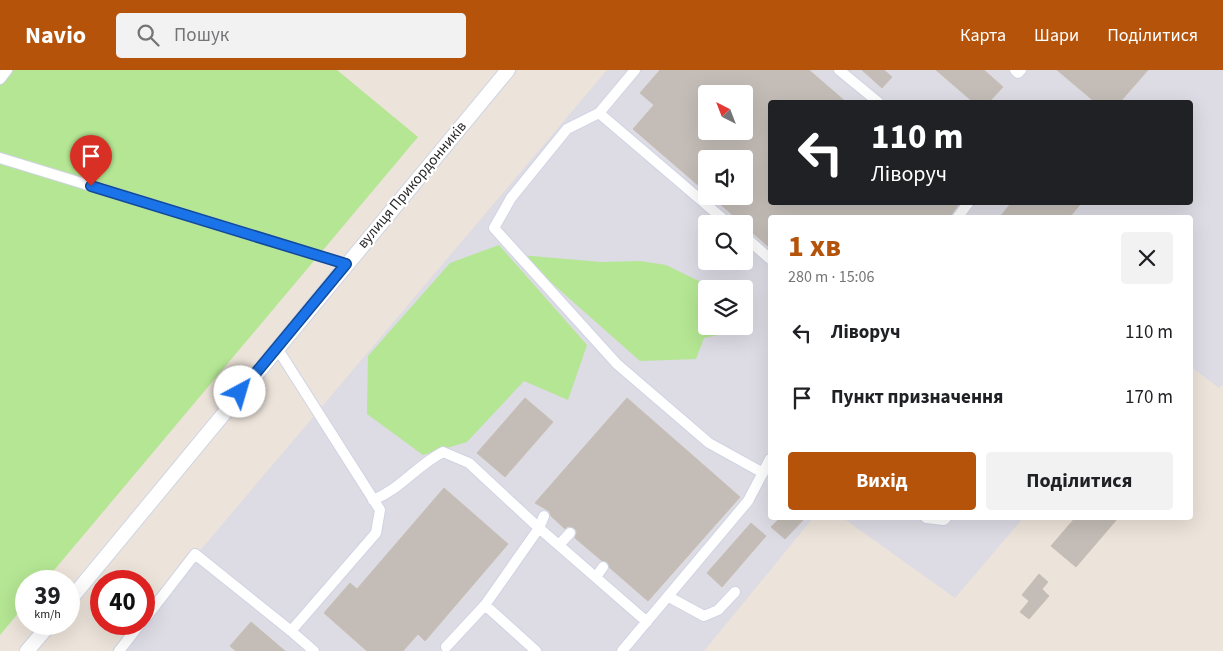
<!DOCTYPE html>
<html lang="uk">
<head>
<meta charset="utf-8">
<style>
	:root { --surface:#fff; --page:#f2f2f2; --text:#202124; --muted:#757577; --accent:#b45309 }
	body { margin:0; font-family:"Source Sans 3",sans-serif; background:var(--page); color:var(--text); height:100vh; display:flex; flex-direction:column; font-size:19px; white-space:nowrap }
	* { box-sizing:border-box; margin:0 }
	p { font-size:16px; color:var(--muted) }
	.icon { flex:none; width:28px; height:28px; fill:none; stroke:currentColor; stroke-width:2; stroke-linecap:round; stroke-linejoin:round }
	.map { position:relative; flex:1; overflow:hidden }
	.side { position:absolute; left:768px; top:145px; width:425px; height:305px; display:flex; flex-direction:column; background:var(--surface); border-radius:5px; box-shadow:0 5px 20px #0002 }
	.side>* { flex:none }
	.guide { position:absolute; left:768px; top:30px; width:425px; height:105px; border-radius:5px; box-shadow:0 5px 20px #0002; background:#202124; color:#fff; overflow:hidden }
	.needle { width:32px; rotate:318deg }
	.controls { position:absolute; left:698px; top:15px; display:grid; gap:10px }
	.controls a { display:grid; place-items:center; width:55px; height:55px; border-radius:5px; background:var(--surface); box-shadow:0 5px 20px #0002; font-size:25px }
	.speed { position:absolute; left:15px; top:500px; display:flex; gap:10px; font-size:25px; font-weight:700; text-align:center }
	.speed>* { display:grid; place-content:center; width:65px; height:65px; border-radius:50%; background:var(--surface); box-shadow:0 5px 20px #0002; line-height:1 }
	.speed small { font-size:12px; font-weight:400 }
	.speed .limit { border:8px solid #d22; background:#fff; color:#111 }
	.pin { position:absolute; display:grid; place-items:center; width:42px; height:42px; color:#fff; margin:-51px -21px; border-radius:50% 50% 50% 0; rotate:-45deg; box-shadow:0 0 5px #0007 }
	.pin .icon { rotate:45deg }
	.me { position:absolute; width:55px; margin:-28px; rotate:39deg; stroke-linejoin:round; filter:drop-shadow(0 0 4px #0008) }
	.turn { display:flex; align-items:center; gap:18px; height:105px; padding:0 20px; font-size:22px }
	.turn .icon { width:65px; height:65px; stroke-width:2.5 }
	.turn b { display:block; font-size:35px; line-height:42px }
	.round { display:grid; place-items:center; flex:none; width:52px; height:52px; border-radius:5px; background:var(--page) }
	.summary { display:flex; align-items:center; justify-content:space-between; height:85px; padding:0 20px }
	h1 { font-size:30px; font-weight:700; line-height:38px; color:var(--accent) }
	.primary-button { display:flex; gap:10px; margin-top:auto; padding:10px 20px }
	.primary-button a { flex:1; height:58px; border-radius:5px; background:var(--accent); color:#fff; font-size:20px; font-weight:700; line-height:58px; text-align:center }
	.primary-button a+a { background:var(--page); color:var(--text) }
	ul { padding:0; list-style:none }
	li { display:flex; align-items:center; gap:15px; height:65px; padding:0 20px }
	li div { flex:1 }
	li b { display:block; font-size:19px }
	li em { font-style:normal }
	header { display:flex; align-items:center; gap:30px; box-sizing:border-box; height:70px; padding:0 25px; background:var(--accent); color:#fff }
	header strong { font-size:24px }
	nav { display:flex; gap:28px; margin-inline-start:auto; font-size:18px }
	.search { width:350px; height:45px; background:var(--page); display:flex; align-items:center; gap:12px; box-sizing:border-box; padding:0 18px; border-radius:5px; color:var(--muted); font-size:19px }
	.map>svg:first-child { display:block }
	.industrial { fill:#dddbe4; fill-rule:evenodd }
	.green { fill:#b4e693 }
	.building { fill:#c4bdb7; stroke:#c7bfb4; fill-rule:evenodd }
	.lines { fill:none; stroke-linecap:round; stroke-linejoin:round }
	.minor-casing { stroke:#cfd4e3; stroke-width:12 }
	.tertiary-casing { stroke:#cfd4e3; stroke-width:16 }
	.minor { stroke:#fff; stroke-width:10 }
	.tertiary { stroke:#fff; stroke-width:14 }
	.route-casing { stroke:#114b97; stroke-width:12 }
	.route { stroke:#1a73e8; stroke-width:9 }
	.labels { text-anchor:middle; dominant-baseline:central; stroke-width:4.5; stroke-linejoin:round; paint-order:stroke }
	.street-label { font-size:15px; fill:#292929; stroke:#fff }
</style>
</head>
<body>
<header>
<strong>Navio</strong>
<div class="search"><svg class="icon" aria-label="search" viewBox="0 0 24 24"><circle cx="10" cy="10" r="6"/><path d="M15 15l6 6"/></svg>Пошук</div>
<nav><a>Карта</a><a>Шари</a><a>Поділитися</a></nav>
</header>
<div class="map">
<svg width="1223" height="581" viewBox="0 0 1223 581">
	<rect width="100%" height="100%" fill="#ece3da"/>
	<path class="industrial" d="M607,0h616v314l-4,4 -29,-22v-148h-420v300h43l-109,133h-589zM706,24h38v37h-38zM770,32h420v100h-420zM706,89h38v37h-38zM706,154h38v37h-38zM706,219h38v37h-38z
		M843,448h180l-68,80z"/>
	<path class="green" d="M0,0h337l81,67 -373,444h-19v23l-26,31z
		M499,175l88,100 -19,55 -44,-19 -57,61 -44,13 -56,-41 1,-58 82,-93z
		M520,185l81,7 39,-1 26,4 39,19 4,5h-3v37h19l1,7 -22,5 -8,21 -56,2z"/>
	<path class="building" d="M660,0h149l37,32h-76v100h190l-11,16h-179v30l-59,-52h33v-37h-38v33l-73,-63 21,-24 -14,-12zM706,24h38v37h-38z
		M862,0h22l8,7 -10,11z
		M936,0h48l19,17 -14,15h-16z
		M1057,0h91l-28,32h-25z
		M1012,132h70l-13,16h-70z
		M525,328l28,24 -48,55 -28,-24z
		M627,328l113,99 -92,104 -38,-33 -3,-6 -6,-2 -26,-22 2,-7 -3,-3 -6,-2 -3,3 -14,-13 -2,-5 -14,-8z
		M444,418l64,56 -83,97 -7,-7 -15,17h-36l-43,-38 26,-30 7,6z
		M780,448h25l-20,21 -14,-12z
		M1075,448h43l-42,49 -25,-21z
		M751,453l15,13 -44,51 -15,-14z
		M1039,504l9,8 -6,7 7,7 -20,23 -9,-7 9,-11 -7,-6z
		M251,552l34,29h-49l-6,-5z"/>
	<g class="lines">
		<g class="minor-casing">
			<path id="minor" d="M635,0l-36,43 130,111
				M839,0l39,32
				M1015,0l3,3 3,-3
				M0,9l7,-9
				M599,43l-32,16 -56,69 -17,30 123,136 92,79 54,30
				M0,88l346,106
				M957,148l12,-16
				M744,166l26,23
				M373,430c29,-12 43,-34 70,-48l26,11 70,65 -54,77 -39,42
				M544,446l-5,12 108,94
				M926,448l18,2 2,-2
				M559,475l11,-12
				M596,507l7,-10
				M669,527l35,19 14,-6 17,-18
				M485,535l51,46
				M144,550l51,-66 96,77 85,-98 4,-23 -103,-162
				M291,561l23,20
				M119,581l21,-27
				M622,581l126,-150 22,-42"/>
		</g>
		<g class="tertiary-casing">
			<path id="tertiary" d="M69,531l439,-531
				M27,581l23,-27"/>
		</g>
		<use href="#minor" class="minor"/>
		<use href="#tertiary" class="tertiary"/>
	</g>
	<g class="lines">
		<g class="route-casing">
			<path id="route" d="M91,116l255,78 -106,128"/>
		</g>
		<use href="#route" class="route"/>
	</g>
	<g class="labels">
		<g class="street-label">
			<text transform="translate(412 115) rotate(-50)">вулиця Прикордонників</text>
		</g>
	</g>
</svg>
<div class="controls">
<a><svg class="needle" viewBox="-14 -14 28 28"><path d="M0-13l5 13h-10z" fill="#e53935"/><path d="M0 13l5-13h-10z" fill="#757577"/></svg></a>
<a><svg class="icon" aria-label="sound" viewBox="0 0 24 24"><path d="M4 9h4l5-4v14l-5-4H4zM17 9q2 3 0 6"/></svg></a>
<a><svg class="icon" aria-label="search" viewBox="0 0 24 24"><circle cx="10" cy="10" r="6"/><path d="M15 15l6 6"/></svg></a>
<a><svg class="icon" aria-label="layers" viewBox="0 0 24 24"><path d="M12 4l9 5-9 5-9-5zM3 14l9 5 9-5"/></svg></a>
</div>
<div class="speed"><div>39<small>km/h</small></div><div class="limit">40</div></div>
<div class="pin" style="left:91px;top:116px;background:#d93025"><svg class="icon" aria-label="arrive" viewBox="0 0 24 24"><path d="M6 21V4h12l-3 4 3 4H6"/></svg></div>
<svg class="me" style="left:240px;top:322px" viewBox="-20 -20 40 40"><circle r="19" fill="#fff"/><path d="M0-13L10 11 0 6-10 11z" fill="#1a73e8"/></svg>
<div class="guide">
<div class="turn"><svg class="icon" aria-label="left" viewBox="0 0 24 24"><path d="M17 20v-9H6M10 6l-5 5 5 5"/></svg><div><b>110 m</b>Ліворуч</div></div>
</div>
<section class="side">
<div class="summary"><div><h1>1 хв</h1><p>280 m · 15:06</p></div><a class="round"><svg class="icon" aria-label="close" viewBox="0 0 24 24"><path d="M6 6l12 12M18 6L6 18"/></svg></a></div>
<ul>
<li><svg class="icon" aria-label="left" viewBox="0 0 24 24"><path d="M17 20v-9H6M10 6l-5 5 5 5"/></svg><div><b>Ліворуч</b></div><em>110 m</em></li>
<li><svg class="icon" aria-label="arrive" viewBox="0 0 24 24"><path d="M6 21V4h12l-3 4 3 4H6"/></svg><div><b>Пункт призначення</b></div><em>170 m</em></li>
</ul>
<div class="primary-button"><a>Вихід</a><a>Поділитися</a></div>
</section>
</div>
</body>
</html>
